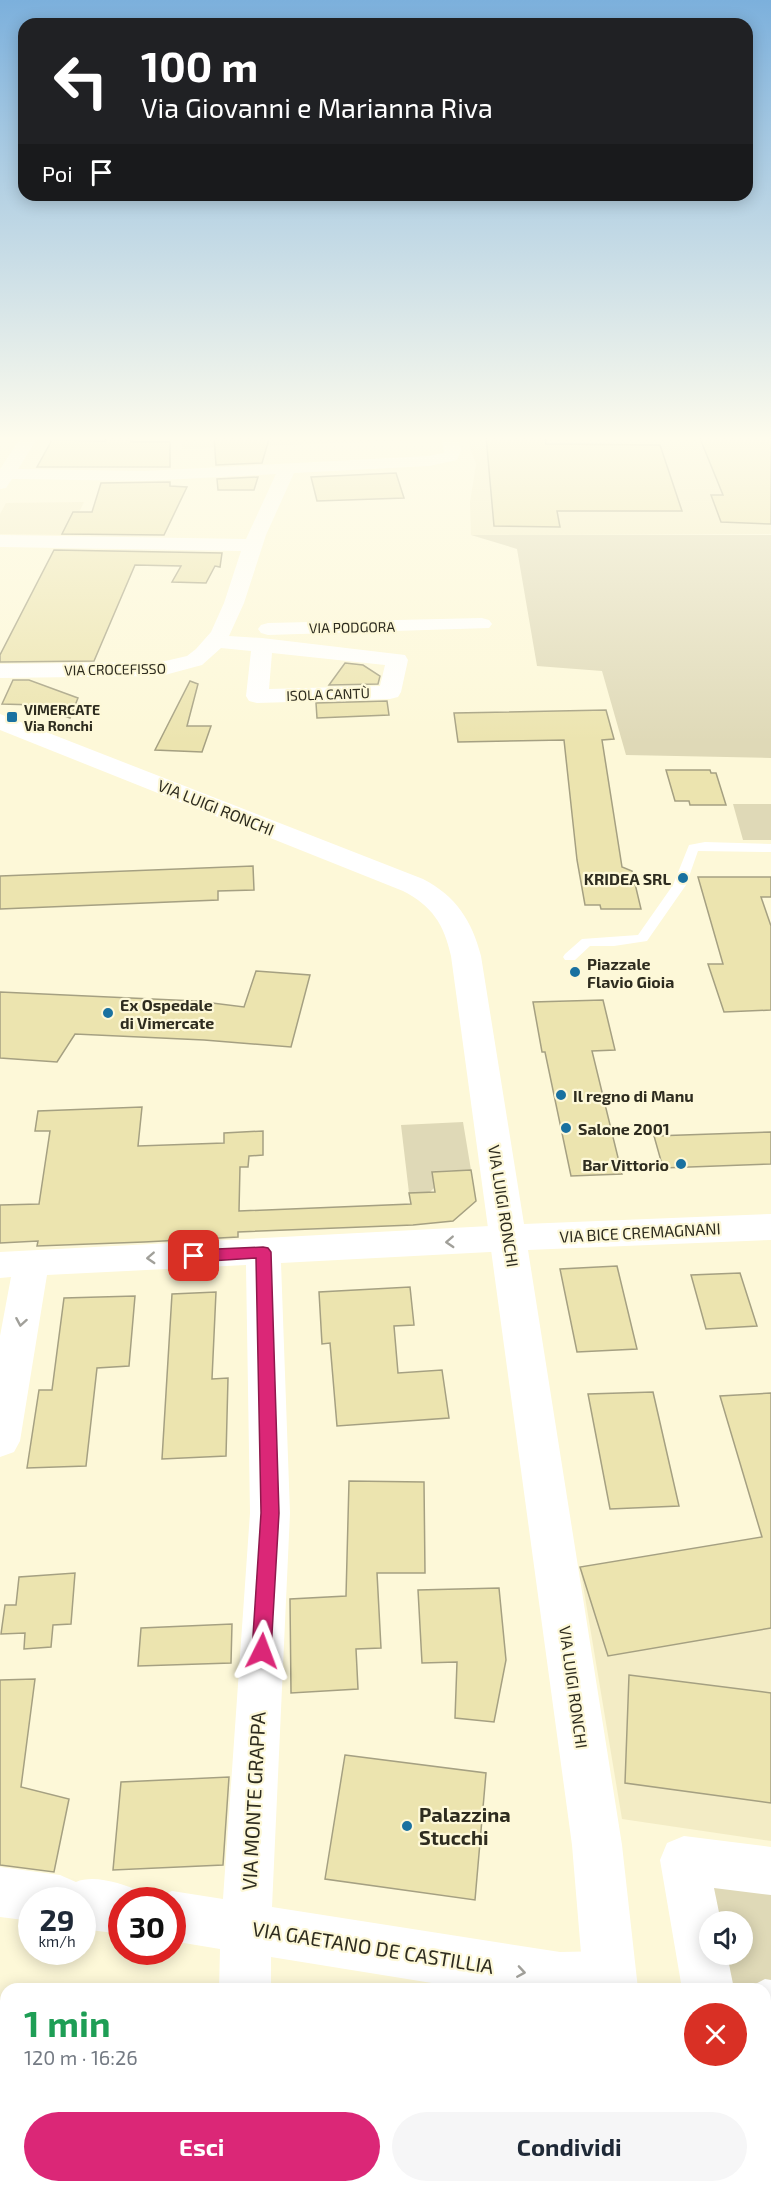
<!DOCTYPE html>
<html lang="it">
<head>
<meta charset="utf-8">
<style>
	:root { --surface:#fff; --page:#f6f6f7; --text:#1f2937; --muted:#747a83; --accent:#db2777 }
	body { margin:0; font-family:"Exo 2",sans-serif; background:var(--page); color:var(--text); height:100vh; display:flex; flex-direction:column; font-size:22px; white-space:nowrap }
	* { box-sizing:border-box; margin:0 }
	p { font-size:20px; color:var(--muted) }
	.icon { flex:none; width:33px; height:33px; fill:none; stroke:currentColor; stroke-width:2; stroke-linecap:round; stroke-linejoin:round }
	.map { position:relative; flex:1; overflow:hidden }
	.drawer { position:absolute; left:0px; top:1983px; width:771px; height:210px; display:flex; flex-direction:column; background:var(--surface); border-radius:18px 18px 0 0; box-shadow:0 3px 15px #0003 }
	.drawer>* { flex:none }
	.top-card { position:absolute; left:18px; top:18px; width:735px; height:183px; border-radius:18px; box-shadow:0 3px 15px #0003; background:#202124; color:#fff; overflow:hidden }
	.buttons { position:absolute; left:699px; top:1911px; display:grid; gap:12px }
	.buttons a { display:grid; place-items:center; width:54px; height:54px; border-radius:50%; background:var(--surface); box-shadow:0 3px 15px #0003; font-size:30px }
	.speed { position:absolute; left:18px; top:1887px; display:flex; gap:12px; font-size:30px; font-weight:700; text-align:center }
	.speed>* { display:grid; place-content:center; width:78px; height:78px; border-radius:50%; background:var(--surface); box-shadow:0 3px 15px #0003; line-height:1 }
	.speed small { font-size:15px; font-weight:400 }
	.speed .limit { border:9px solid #d22; background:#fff; color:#111 }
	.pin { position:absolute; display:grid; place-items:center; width:51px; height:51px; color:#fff; margin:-26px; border-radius:12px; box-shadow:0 3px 9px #0006 }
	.me { position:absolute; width:66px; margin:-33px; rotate:3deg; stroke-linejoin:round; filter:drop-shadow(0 0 4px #0008) }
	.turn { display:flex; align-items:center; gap:21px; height:126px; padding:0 24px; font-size:27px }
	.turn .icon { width:78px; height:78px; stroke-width:2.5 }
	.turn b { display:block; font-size:42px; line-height:51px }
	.then { display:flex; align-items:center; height:57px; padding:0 24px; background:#0003; gap:12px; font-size:22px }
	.round { display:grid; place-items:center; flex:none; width:63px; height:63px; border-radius:32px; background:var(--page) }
	.headline { display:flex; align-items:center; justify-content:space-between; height:102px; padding:0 24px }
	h1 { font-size:36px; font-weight:700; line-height:45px; color:#1e9e55 }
	.action { display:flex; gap:12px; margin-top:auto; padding:12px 24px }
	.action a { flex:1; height:69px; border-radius:36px; background:var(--accent); color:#fff; font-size:24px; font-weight:700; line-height:69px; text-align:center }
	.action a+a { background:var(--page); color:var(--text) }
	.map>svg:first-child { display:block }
	.built { fill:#f3ecc5 }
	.green { fill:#dfd9b7; fill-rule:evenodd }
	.building { fill:#ece4af; stroke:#a5a082; stroke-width:1.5 }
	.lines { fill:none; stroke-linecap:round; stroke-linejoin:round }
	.lane { fill:#fff; fill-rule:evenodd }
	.street { fill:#fff; fill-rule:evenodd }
	.secondary { fill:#fff; fill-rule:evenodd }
	.oneway { stroke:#a1a09a }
	.route { fill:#db2777; stroke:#8e194d; stroke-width:1.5 }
	.poi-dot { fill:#1971a0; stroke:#fdf8d8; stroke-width:2 }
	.labels { text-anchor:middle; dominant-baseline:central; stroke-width:4.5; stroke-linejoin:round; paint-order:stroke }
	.far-street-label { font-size:14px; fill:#2e2c1f; stroke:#fdf8d8 }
	.far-poi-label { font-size:14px; font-weight:bold; fill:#2e2c1f; stroke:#fdf8d8; text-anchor:start }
	.street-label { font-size:16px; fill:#2e2c1f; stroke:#fdf8d8 }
	.poi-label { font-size:16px; font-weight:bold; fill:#2e2c1f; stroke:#fdf8d8; text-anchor:start }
	.near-street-label { font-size:20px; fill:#2e2c1f; stroke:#fdf8d8 }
	.near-poi-label { font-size:20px; font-weight:bold; fill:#2e2c1f; stroke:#fdf8d8; text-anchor:start }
</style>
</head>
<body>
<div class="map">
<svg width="771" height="2193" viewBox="0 0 771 2193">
	<rect width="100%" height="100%" fill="#fdf8d8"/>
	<path class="built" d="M180,436h236l1,4 -235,9z
		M466,436h305v98l-300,1 -1,-33 6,-38z
		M84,502l-16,33 -68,-1v-20l6,-11z
		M771,1536v305l-149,-22 -42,-252z"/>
	<path class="green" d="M471,535h300v223l-145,-3 -24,-84 -65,-5 -20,-117z
		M733,804h38v36h-28z
		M463,1122l8,48 -39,1 2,17 -4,4 -21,1 -8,-68z
		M684,1860l87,12v282l-6,-1v-164h-57zM710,1922h32v32h-32z"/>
	<path class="building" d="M107,436h27l-3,6h39v25h-133l15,-27 53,1z
		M214,436h56l-8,27 -46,2z
		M486,436h59l1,8 114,1 22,66h-125l3,16 -66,-1z
		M699,436h72v88l-50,-2 -10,-27h12z
		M396,473l8,25 -87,3 -6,-24z
		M258,477l-4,13h-36l-1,-11z
		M170,482v4l17,1 -23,48 -102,-1 11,-22h19l9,-29z
		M54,550l168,3 -2,14 -5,-1 -9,17 -34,-1 9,-16 -46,-1 -41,96 -94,1v-7z
		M345,663l18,2 17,11 -2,8 -49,1z
		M13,680h16l49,18 -8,20 -34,-13 -34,-1z
		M190,681l8,3 -11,42h24l-9,26 -47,-2z
		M387,701l2,14 -72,3 -1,-15z
		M606,710l8,29 -12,1 20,127 10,4 9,38h-40l-1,-4h-15l-8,-45 -13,-120 -106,2 -4,-29z
		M666,770h44l1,3h5l10,32h-36l-1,-4h-14z
		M253,866l1,24 -36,1v9l-218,9v-33z
		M698,877h73v20h-10l10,29v84l-47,2 -16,-48h15z
		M256,971l54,4 -19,72 -87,-7 -129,-6 -18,28 -57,-4v-66l196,9 48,6z
		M603,1000l12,50 -23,1 30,123 -51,2 -26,-124h-3l-9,-50z
		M142,1107l-4,39 86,-3v-10l39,-2v24l-14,1 -1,11h-8l-1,44 172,-7 -2,-11 26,-1 -3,-20 39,-2 5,31 -23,20 -40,4 -175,7v5l-94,5 -107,4 1,-5 -38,2v-38l39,-1 11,-73h-15l3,-20z
		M771,1132v32l-108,4 -9,-32z
		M617,1266l20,83 -60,3 -17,-83z
		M740,1273l17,53 -51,3 -15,-54z
		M410,1287l4,38 -20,1 4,47 44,-3 7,48 -112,8 -7,-83 -8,1 -3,-52z
		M216,1292l-4,87 16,-1 -2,78 -64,3 10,-165z
		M135,1296l-6,70 -32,2 -11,98 -59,2 12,-78h13l12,-92z
		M653,1392l26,114 -69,3 -22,-115z
		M771,1393v235l-163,28 -28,-89 182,-30 -42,-141z
		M349,1481l75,1 1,91h-48l4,75 -25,1 2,40 -67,4 -1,-94 56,-3z
		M75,1573l-4,51 -18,1 -2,22 -27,2 1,-16 -24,1 4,-29h11l3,-28z
		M499,1588l7,72 -12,62 -39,-4 2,-56 -35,1 -4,-73z
		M232,1624l-1,39 -93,3 3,-38z
		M629,1675l142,18v110l-146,-20z
		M35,1679l-14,108 48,12 -15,73 -54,-7v-185z
		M345,1755l141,18 -11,127 -150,-21z
		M229,1777l-6,88 -110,5 8,-88z"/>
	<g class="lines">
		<path class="lane" d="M705,842l66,2v8l-73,-1 -12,34 -39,56 -33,5h-24l-15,14h-10l-2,-3 2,-3 17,-15 56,-4 35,-50 16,-40z"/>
		<path class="street" d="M22,436h17l-21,33 127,2 284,-15 15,-3 -3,-17h16l4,14 -4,10 -28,6 -135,7 -28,62 -22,68 -15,33 33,2 143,17 3,5 -7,32 -3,5 -8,2 -133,4 -8,-2 -3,-5 5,-45 -30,-3 -19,17 -41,11 -161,2v-14l161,-2 26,-6 9,-7 15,-17 13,-29 17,-52 -241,-4v-12l246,4 30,-65 -131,7 -133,-2 -6,9 -6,1v-20zM272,653l113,12 -5,21 -111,3z
			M482,618l7,2 3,4 -3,4 -221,7 -7,-2 -3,-4 3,-4 7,-2z
			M509,1225l12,4 5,9 -5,9 -12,4 -228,12 9,250 -18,394 288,45 49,-1 18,8 8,18 -5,12h-161l-198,-32v32h-52l1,-40 -48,-8v-41h-19l19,-9 51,8 27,-386 -4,-248 -199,10 -27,166 -6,11 -14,5v-121l11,-59 -11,1v-26z
			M684,1836l87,11v48l-57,-7 7,34h-11v32h17l7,35h-52l-22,-129 7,-17z
			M0,1867l60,8 16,7c18,-8 47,2 64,9l3,9h-21v34l-40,-5v-29h-50v21l-32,-4z
			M765,1979l6,1v52l-6,-1v-42h-19z
			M765,2126l6,1v66h-33l-2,-6h29z
			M213,2187h56v6h-56z"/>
		<path class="secondary" d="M0,714l423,165c33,17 49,42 58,77l43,268 247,-10v26l-243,10 94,595 16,144h-54l-12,-144 -121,-889c-7,-32 -19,-50 -48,-65l-403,-161z
			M607,2187h58l1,6h-58z"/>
	</g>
	<defs><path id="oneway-chevron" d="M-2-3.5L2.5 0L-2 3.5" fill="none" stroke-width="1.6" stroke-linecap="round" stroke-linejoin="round" transform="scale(1.5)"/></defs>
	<g class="oneway">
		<use href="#oneway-chevron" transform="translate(450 1242) rotate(177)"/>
		<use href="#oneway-chevron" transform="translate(151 1258) rotate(177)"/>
		<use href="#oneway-chevron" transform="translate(21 1322) rotate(100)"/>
		<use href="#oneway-chevron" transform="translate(521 1972) rotate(9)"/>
	</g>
	<linearGradient id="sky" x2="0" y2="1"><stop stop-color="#7cb0dc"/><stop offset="0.59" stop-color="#fefced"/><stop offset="1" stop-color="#fefced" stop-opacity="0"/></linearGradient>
	<rect width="771" height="743" fill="url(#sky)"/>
	<path class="route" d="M263,1247l5,1 3,4 8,261 -8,138 -2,6 -7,3 -7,-3 -3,-6 9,-138 -5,-255 -62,4 -6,-2 -2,-4 2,-4 6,-2z"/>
	<g class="poi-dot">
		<rect x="6" y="711" width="12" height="12" rx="3"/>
		<circle cx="683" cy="878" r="6"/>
		<circle cx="575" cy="972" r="6"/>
		<circle cx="108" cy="1013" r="6"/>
		<circle cx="561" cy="1095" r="6"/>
		<circle cx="566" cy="1128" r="6"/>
		<circle cx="681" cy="1164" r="6"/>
		<circle cx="407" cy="1826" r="6"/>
	</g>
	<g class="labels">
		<g class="far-street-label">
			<text transform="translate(352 627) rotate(-1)">VIA PODGORA</text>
			<text transform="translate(115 669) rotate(-1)">VIA CROCEFISSO</text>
			<text transform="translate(328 694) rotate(-2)">ISOLA CANTÙ</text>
		</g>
		<g class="far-poi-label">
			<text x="24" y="709">VIMERCATE<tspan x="24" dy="16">Via Ronchi</tspan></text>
		</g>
		<g class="street-label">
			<text transform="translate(216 807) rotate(22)">VIA LUIGI RONCHI</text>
			<text transform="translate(504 1206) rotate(81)">VIA LUIGI RONCHI</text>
			<text transform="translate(640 1232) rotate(-3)">VIA BICE CREMAGNANI</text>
			<text transform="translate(574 1687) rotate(82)">VIA LUIGI RONCHI</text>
		</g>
		<g class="poi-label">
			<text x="671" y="878" text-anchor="end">KRIDEA SRL</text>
			<text x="587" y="963">Piazzale<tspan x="587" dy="18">Flavio Gioia</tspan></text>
			<text x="120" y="1004">Ex Ospedale<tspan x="120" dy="18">di Vimercate</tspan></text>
			<text x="573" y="1095">Il regno di Manu</text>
			<text x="578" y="1128">Salone 2001</text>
			<text x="669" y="1164" text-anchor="end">Bar Vittorio</text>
		</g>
		<g class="near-street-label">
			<text transform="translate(253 1801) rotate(-87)">VIA MONTE GRAPPA</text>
			<text transform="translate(373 1947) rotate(9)">VIA GAETANO DE CASTILLIA</text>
		</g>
		<g class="near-poi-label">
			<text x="419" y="1814">Palazzina<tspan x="419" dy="23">Stucchi</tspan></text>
		</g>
	</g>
</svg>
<div class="buttons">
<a><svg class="icon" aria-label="sound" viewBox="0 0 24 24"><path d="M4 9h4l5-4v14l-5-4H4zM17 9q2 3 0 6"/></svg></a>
</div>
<div class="speed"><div>29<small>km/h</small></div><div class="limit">30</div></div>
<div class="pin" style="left:194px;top:1256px;background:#d93025"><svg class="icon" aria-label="arrive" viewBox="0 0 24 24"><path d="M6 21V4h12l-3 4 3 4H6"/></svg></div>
<svg class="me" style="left:262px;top:1651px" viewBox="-20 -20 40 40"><path d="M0-17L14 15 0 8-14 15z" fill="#db2777" stroke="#fff" stroke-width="4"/></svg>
<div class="top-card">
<div class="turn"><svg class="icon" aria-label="left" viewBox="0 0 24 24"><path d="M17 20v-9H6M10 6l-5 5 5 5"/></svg><div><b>100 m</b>Via Giovanni e Marianna Riva</div></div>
<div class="then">Poi<svg class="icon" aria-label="arrive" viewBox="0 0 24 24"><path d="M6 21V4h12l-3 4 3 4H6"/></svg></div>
</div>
<section class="drawer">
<div class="headline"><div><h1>1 min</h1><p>120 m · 16:26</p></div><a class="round" style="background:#d93025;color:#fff"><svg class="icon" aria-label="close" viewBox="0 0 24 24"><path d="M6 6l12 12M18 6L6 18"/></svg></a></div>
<div class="action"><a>Esci</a><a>Condividi</a></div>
</section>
</div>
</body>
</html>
